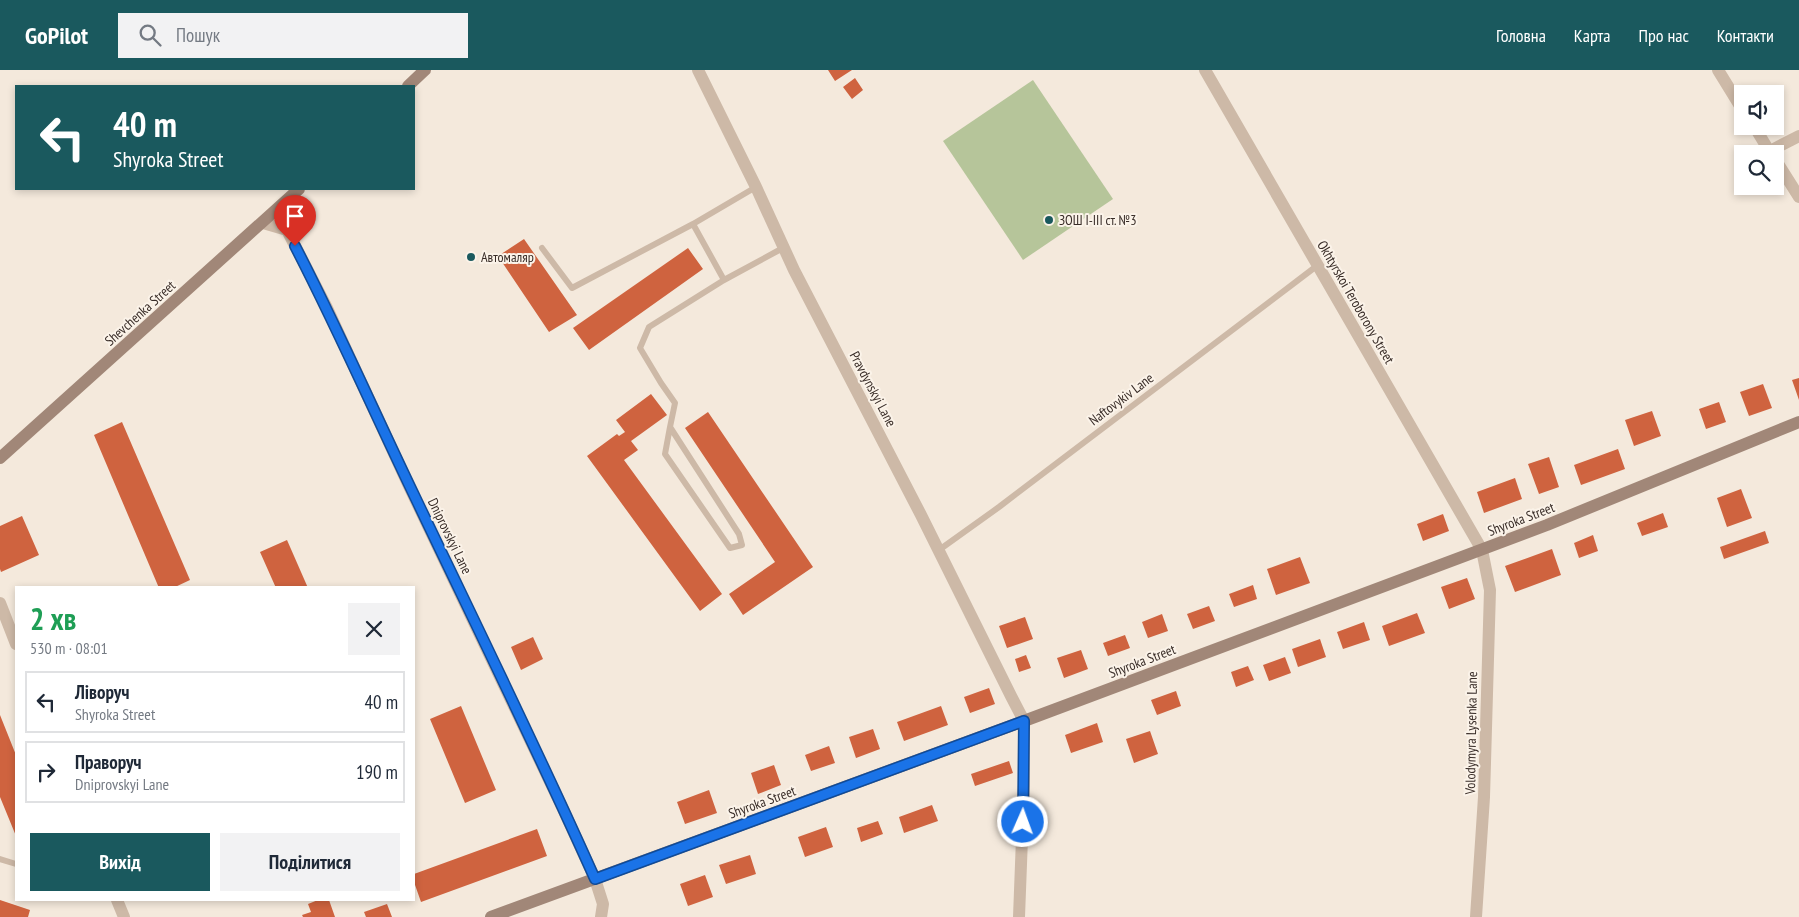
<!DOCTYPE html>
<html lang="uk">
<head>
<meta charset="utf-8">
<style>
	:root { --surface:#fff; --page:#f2f2f3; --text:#1f2937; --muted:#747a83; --line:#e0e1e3; --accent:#1a595e }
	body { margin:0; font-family:"PT Sans Narrow",sans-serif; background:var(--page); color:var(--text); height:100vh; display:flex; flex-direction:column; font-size:19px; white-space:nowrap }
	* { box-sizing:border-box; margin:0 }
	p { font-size:16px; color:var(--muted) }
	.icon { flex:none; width:28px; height:28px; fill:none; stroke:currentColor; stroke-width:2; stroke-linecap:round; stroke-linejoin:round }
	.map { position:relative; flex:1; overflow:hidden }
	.details { position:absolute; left:15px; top:516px; width:400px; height:315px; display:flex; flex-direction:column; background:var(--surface); border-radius:0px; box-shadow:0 2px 8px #0003 }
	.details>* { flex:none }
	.guide { position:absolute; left:15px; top:15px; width:400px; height:105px; border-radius:0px; box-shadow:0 2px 8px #0003; background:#1a595e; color:#fff; overflow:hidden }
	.controls { position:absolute; left:1734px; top:15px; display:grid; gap:10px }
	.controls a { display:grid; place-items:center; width:50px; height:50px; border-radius:0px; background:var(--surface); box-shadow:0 2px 8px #0003; font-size:25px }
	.pin { position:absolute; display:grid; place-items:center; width:42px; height:42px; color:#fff; margin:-51px -21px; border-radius:50% 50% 50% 0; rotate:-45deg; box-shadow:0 0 5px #0007 }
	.pin .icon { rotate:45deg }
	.me { position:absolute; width:55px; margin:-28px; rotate:2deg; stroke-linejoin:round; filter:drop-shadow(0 0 4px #0008) }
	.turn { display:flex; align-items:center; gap:18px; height:105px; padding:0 15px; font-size:22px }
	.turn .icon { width:65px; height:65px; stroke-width:2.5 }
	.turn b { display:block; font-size:35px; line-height:42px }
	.round { display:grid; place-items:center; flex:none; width:52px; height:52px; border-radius:0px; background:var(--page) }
	.head { display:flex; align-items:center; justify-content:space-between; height:85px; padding:0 15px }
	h1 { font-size:30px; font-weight:700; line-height:38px; color:#1e9e55 }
	.primary-button { display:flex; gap:10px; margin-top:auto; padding:10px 15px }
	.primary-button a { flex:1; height:58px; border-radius:0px; background:var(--accent); color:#fff; font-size:20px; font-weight:700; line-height:58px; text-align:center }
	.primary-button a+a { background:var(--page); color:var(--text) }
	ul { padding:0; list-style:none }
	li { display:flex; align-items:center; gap:15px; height:62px; margin:0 10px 8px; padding:0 5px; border:2px solid var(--line); border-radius:0px }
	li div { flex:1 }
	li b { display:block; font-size:19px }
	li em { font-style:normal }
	header { display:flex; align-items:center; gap:30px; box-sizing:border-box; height:70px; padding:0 25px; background:var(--accent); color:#fff }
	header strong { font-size:24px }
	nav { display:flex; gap:28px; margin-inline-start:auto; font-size:18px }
	.search { width:350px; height:45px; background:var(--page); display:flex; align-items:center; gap:12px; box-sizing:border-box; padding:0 18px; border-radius:0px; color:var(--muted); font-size:19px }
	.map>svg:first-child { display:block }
	.green { fill:#b6c59a }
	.building { fill:#cf633f }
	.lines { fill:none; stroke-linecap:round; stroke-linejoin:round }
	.lane { stroke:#cdb9a7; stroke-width:6 }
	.street { stroke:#cdb9a7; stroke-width:12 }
	.secondary { stroke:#a18778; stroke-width:12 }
	.route-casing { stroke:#114b97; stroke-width:12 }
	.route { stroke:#1a73e8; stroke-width:9 }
	.poi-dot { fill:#1a595e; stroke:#fbf3e9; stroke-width:2 }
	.labels { text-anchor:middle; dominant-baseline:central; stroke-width:4; stroke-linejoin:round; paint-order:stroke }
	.poi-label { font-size:14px; fill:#392d28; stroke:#fbf3e9; text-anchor:start }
	.street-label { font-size:14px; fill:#392d28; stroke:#fbf3e9 }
</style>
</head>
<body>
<header>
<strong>GoPilot</strong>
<div class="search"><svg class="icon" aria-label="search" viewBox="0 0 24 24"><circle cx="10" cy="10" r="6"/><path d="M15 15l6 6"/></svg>Пошук</div>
<nav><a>Головна</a><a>Карта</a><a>Про нас</a><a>Контакти</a></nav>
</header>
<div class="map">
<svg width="1799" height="847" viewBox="0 0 1799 847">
	<rect width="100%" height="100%" fill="#f4e9dc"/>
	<path class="green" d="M1033,10l80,119 -90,61 -80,-119z"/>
	<path class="building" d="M828,0h24l-17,11z
		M855,8l8,12 -11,9 -9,-12z
		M524,169l53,76 -28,17 -51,-76z
		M688,178l15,21 -114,81 -16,-22z
		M1799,308v22l-7,-20z
		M1763,314l9,24 -23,8 -9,-24z
		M651,324l16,21 -36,26 7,9 -14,10 98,134 -22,17 -113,-155 30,-22 2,2 6,-4 -9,-12z
		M1719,332l7,20 -20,7 -7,-20z
		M1652,341l9,25 -27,10 -9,-26z
		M708,342l105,155 -70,48 -14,-21 46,-32 -90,-134z
		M122,352l68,158 -17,8h-14l-65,-153z
		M1618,379l7,20 -44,16 -7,-20z
		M1549,387l10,30 -20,7 -11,-30z
		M1515,408l7,21 -38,14 -7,-21z
		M1741,419l11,29 -25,9 -10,-29z
		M1663,443l5,14 -26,9 -5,-13z
		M1443,444l6,17 -26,10 -6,-17z
		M22,446l17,39 -38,17 -1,-3v-43z
		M1765,461l4,12 -45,16 -4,-12z
		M1593,465l5,16 -19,7 -5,-15z
		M287,470l21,48h-32l-16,-36z
		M1552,479l9,26 -46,17 -10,-26z
		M1300,487l10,26 -34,12 -9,-26z
		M1467,508l8,21 -26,10 -8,-22z
		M1253,515l4,14 -23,8 -5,-13z
		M1209,536l6,15 -22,8 -6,-15z
		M1417,543l8,20 -36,13 -7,-20z
		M1162,544l6,17 -20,7 -6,-16z
		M1025,547l8,22 -26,9 -8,-22z
		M1364,552l6,18 -27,9 -6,-17z
		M1125,565l5,13 -22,8 -5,-13z
		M533,567l10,22 -22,11 -10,-23z
		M1320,569l6,18 -28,10 -6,-18z
		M1081,580l7,19 -24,9 -7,-20z
		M1026,585l5,13 -12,4 -4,-13z
		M1285,587l6,16 -22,8 -6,-16z
		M1248,596l6,14 -18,7 -5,-15z
		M989,618l6,16 -25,9 -6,-16z
		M1176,621l5,15 -24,9 -6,-15z
		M461,636l35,84 -31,13 -35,-84z
		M941,636l7,19 -44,16 -7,-19z
		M0,645l16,40v81l-16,-39z
		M1097,653l6,19 -32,11 -6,-18z
		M873,659l7,20 -24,9 -7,-21z
		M1150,661l8,23 -24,9 -8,-24z
		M829,676l6,17 -24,8 -6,-16z
		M1009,691l4,12 -38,13 -4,-12z
		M774,695l7,20 -23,9 -7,-21z
		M709,720l8,23 -32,11 -8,-22z
		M932,735l6,16 -34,12 -5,-16z
		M878,751l5,13 -22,8 -4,-14z
		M826,757l7,20 -28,10 -7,-20z
		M537,759l10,27 -126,46 -7,-20v-8z
		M750,785l6,19 -30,10 -7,-19z
		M705,805l8,22 -25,9 -8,-22z
		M0,830l30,10 -2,7h-28z
		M318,830h11l6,17h-32l-1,-2 9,-3 -3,-8z
		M387,834l5,13h-26l-2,-5z"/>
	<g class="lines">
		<path class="lane" d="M542,178l30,40 121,-64 63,-37
			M724,210l59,-32
			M670,357l-5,27 65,94 12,-3 -3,-11 -69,-107 5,-24 -14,-20 -21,-35 9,-21 75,-47 -31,-56
			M939,480l60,-43 319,-242
			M0,789l16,5"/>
		<path class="street" d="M698,0l58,117 38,83 127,245 90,181 13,25v64l-5,132
			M1205,0l277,480 8,40 -6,207 -8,120
			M1718,0l24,39
			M1754,56l17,28
			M1770,81l29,-15
			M1775,89l24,38
			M263,153l24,7 40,78 81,176 155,325 32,70 8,25 -2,13
			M0,533l16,41
			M117,830l7,17"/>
		<path class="secondary" d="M408,16l17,-16
			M0,388l299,-269
			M491,847l533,-196 523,-196 252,-103"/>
	</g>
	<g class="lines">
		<g class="route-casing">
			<path id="route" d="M295,176c43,83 80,168 121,253 60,126 122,252 179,380l429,-158 -1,101"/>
		</g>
		<use href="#route" class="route"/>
	</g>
	<g class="poi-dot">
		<circle cx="1049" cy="150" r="5"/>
		<circle cx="471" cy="187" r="5"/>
	</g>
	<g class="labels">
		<g class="poi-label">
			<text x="1059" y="150">ЗОШ І-ІІІ ст. №3</text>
			<text x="481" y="187">Автомаляр</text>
		</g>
		<g class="street-label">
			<text transform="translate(1356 232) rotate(60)">Okhtyrskoi Teroborony Street</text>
			<text transform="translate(140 243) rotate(-42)">Shevchenka Street</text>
			<text transform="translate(873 319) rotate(62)">Pravdynskyi Lane</text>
			<text transform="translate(1121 329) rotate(-37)">Naftovykiv Lane</text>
			<text transform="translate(1521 449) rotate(-21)">Shyroka Street</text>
			<text transform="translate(450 466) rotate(64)">Dniprovskyi Lane</text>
			<text transform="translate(1142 591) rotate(-21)">Shyroka Street</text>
			<text transform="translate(1471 663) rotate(-89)">Volodymyra Lysenka Lane</text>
			<text transform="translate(762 732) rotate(-20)">Shyroka Street</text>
		</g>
	</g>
</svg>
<div class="controls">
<a><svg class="icon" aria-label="sound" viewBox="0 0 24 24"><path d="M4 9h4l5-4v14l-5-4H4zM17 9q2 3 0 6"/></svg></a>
<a><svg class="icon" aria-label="search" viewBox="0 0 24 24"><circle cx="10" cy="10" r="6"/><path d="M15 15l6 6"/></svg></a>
</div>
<div class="pin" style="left:295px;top:176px;background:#d93025"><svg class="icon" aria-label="arrive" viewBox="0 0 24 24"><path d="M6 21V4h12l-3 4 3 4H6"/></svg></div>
<svg class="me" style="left:1023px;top:752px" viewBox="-20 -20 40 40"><circle r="17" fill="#1a73e8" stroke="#fff" stroke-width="3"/><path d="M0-11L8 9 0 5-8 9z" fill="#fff"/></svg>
<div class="guide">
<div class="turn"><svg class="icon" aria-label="left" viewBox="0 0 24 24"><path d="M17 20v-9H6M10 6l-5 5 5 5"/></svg><div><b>40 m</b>Shyroka Street</div></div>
</div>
<section class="details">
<div class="head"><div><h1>2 хв</h1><p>530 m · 08:01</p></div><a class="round"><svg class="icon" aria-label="close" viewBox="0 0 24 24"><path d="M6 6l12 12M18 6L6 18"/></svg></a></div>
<ul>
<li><svg class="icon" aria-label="left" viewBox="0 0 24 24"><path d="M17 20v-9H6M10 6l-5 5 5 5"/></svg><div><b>Ліворуч</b><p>Shyroka Street</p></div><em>40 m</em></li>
<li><svg class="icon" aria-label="right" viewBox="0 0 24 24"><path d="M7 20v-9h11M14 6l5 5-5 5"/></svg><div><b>Праворуч</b><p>Dniprovskyi Lane</p></div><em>190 m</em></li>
</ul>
<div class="primary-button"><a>Вихід</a><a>Поділитися</a></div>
</section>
</div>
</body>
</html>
